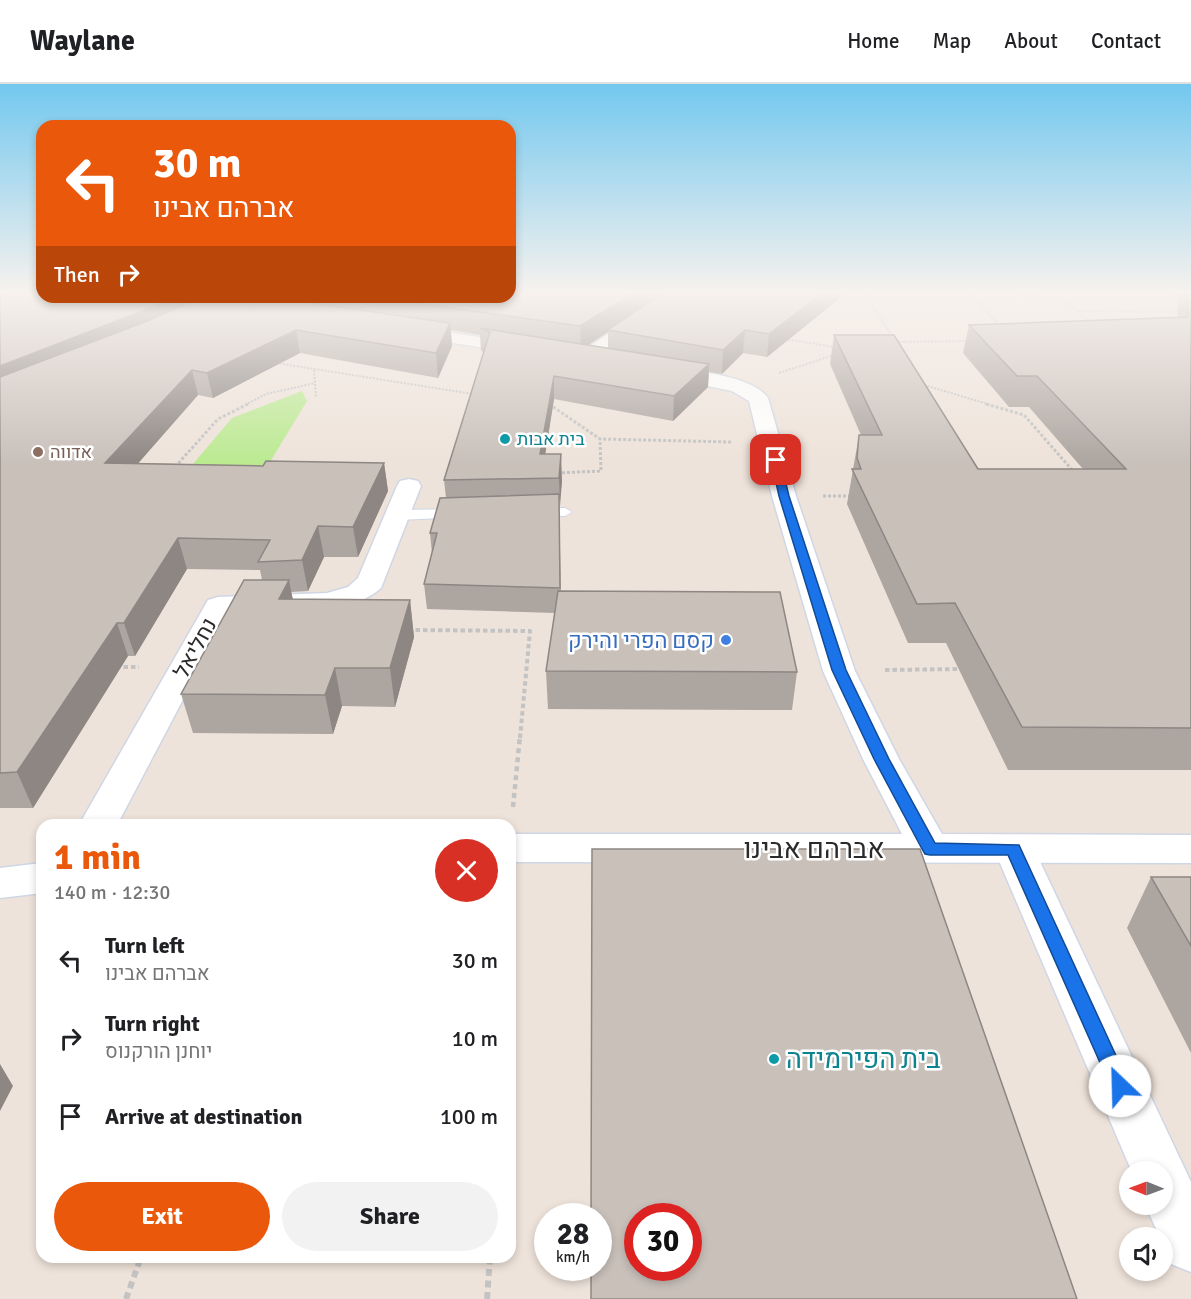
<!DOCTYPE html>
<html lang="en">
<head>
<meta charset="utf-8">
<style>
	:root { --surface:#fff; --page:#f2f2f2; --text:#202124; --muted:#757577; --line:#e0e0e0; --accent:#ea580c }
	body { margin:0; font-family:Signika,Heebo,sans-serif; background:var(--page); color:var(--text); height:100vh; display:flex; flex-direction:column; font-size:22px; white-space:nowrap }
	* { box-sizing:border-box; margin:0 }
	p { font-size:20px; color:var(--muted) }
	.icon { flex:none; width:33px; height:33px; fill:none; stroke:currentColor; stroke-width:2; stroke-linecap:round; stroke-linejoin:round }
	.map { position:relative; flex:1; overflow:hidden }
	.panel { position:absolute; left:36px; top:735px; width:480px; height:444px; display:flex; flex-direction:column; background:var(--surface); border-radius:18px; box-shadow:0 3px 9px #0003 }
	.panel>* { flex:none }
	.hud { position:absolute; left:36px; top:36px; width:480px; height:183px; border-radius:18px; box-shadow:0 3px 9px #0003; background:#ea580c; color:#fff; overflow:hidden }
	.needle { width:39px; rotate:271deg }
	.buttons { position:absolute; left:1119px; top:1077px; display:grid; gap:12px }
	.buttons a { display:grid; place-items:center; width:54px; height:54px; border-radius:50%; background:var(--surface); box-shadow:0 3px 9px #0003; font-size:30px }
	.speed { position:absolute; left:534px; top:1119px; display:flex; gap:12px; font-size:30px; font-weight:700; text-align:center }
	.speed>* { display:grid; place-content:center; width:78px; height:78px; border-radius:50%; background:var(--surface); box-shadow:0 3px 9px #0003; line-height:1 }
	.speed small { font-size:15px; font-weight:400 }
	.speed .limit { border:9px solid #d22; background:#fff; color:#111 }
	.pin { position:absolute; display:grid; place-items:center; width:51px; height:51px; color:#fff; margin:-26px; border-radius:12px; box-shadow:0 3px 9px #0006 }
	.me { position:absolute; width:66px; margin:-33px; rotate:336deg; stroke-linejoin:round; filter:drop-shadow(0 0 4px #0008) }
	.turn { display:flex; align-items:center; gap:21px; height:126px; padding:0 18px; font-size:27px }
	.turn .icon { width:78px; height:78px; stroke-width:2.5 }
	.turn b { display:block; font-size:42px; line-height:51px }
	.then { display:flex; align-items:center; height:57px; padding:0 18px; background:#0003; gap:12px; font-size:22px }
	.round { display:grid; place-items:center; flex:none; width:63px; height:63px; border-radius:32px; background:var(--page) }
	.overview { display:flex; align-items:center; justify-content:space-between; height:102px; padding:0 18px }
	h1 { font-size:36px; font-weight:800; line-height:45px; color:var(--accent) }
	.action { display:flex; gap:12px; margin-top:auto; padding:12px 18px }
	.action a { flex:1; height:69px; border-radius:36px; background:var(--accent); color:#fff; font-size:24px; font-weight:800; line-height:69px; text-align:center }
	.action a+a { background:var(--page); color:var(--text) }
	ul { padding:0; list-style:none }
	li { display:flex; align-items:center; gap:18px; height:78px; padding:0 18px }
	li div { flex:1 }
	li b { display:block; font-size:22px }
	li em { font-style:normal }
	header { display:flex; align-items:center; gap:36px; box-sizing:border-box; height:84px; padding:0 30px; background:var(--surface); border-bottom:2px solid var(--line) }
	header strong { font-size:28px }
	nav { display:flex; gap:33px; margin-inline-start:auto; font-size:21px }
	.map>svg:first-child { display:block }
	.green { fill:#bbea91 }
	.lines { fill:none; stroke-linecap:round; stroke-linejoin:round }
	.service-casing { stroke:#cfd6e4; stroke-width:2 }
	.minor-casing { stroke:#cfd6e4; stroke-width:3 }
	.tertiary-casing { stroke:#cfd6e4; stroke-width:3 }
	.path-far4 { stroke:#c3c3c3; stroke-width:2; stroke-dasharray:2 1.5; stroke-linecap:butt }
	.path-far3 { stroke:#c3c3c3; stroke-width:3; stroke-dasharray:3 2; stroke-linecap:butt }
	.path-far2 { stroke:#c3c3c3; stroke-width:4; stroke-dasharray:4.5 3; stroke-linecap:butt }
	.path-far1 { stroke:#c3c3c3; stroke-width:4.5; stroke-dasharray:5 4; stroke-linecap:butt }
	.path { stroke:#c3c3c3; stroke-width:6; stroke-dasharray:7 4.5; stroke-linecap:butt }
	.service { fill:#fff; fill-rule:evenodd }
	.minor { fill:#fff; fill-rule:evenodd }
	.tertiary { fill:#fff; fill-rule:evenodd }
	.wall { fill:#ada5a0; fill-rule:evenodd }
	.shaded-wall { fill:#8d8682 }
	.building { fill:#c9c0ba; stroke:#8d8682; stroke-width:1.5; fill-rule:evenodd }
	.route { fill:#1a73e8; stroke:#114b97; stroke-width:1.5 }
	.culture-dot { fill:#0f9aa8; stroke:#fff; stroke-width:2 }
	.education-dot { fill:#8d6e63; stroke:#fff; stroke-width:2 }
	.shop-dot { fill:#3f7fe0; stroke:#fff; stroke-width:2 }
	.labels { text-anchor:middle; dominant-baseline:central; stroke-width:5; stroke-linejoin:round; paint-order:stroke }
	.far-culture-label { font-size:18px; fill:#0d838f; stroke:#fff; text-anchor:start }
	.far-education-label { font-size:18px; fill:#785e54; stroke:#fff; text-anchor:start }
	.shop-label { font-size:22px; fill:#366cbe; stroke:#fff; text-anchor:end }
	.street-label { font-size:22px; fill:#2a2a2a; stroke:#fff }
	.near-street-label { font-size:27px; fill:#2a2a2a; stroke:#fff }
	.near-culture-label { font-size:27px; fill:#0d838f; stroke:#fff; text-anchor:start }
</style>
</head>
<body>
<header>
<strong>Waylane</strong>
<nav><a>Home</a><a>Map</a><a>About</a><a>Contact</a></nav>
</header>
<div class="map">
<svg width="1191" height="1215" viewBox="0 0 1191 1215">
	<rect width="100%" height="100%" fill="#eee3da"/>
	<path class="green" d="M302,307l5,10 -48,79 -77,-3 50,-59z"/>
	<g class="lines">
		<g class="service-casing">
			<path id="service" d="M533,424h32l7,4 -7,4 -37,-1 -2,-3z
				M461,425l5,2 3,3 -3,3 -68,3 -8,-5 8,-5z"/>
		</g>
		<g class="minor-casing">
			<path id="minor" d="M670,209h19l-97,69h-14l-2,-4 2,-4z
				M409,395l9,2 3,5 -40,102c-38,33 -105,25 -153,26l-111,211h-38l129,-225 10,-3 109,-4 21,-6 10,-9 39,-92 3,-5z
				M1014,751l14,4 6,10 157,333v90l-20,-8 -9,-20v-6h-2l-15,-34h17v-32h-30l-138,-323 6,-10z"/>
		</g>
		<g class="tertiary-casing">
			<path id="tertiary" d="M407,242l118,18 6,1 3,4 -3,4 -6,1 -124,-19 -3,-4 3,-4z
				M665,282c27,5 87,9 103,32l28,98 59,175 44,88 43,75 249,1v28l-681,-1v-28h392l-39,-75 -40,-88 -51,-175 -23,-95 -17,-10 -74,-15 -3,-4 3,-4z
				M42,779v30l-42,5v-30z"/>
		</g>
		<path class="path-far4" d="M864,209l30,45
			M968,209l33,34
			M1018,209l48,9 25,21
			M1169,209l11,8
			M1078,227l113,1
			M785,255l49,8
			M896,258l73,-1
			M276,279l197,31
			M314,286l2,27
			M779,289l55,-18
			M924,301l67,20
			M245,321l21,-11 49,-11"/>
		<path class="path-far3" d="M549,320l51,35 131,3
			M986,320l38,11 50,57
			M175,383l43,-48 30,-15
			M557,389l44,-2 -1,-32
			M823,412h28"/>
		<path class="path-far2" d="M408,546l122,1 -10,107
			M116,583h23
			M885,586l76,-1"/>
		<path class="path-far1" d="M513,723l7,-71"/>
		<path class="path" d="M126,1215l15,-42
			M487,1215l3,-42"/>
		<use href="#service" class="service"/>
		<use href="#minor" class="minor"/>
		<use href="#tertiary" class="tertiary"/>
	</g>
	<path class="wall" d="M0,209l42,4h468l336,-4 -79,64 -24,-4 -21,21 -13,-2 -1,15 -35,34 -119,-22 -9,55 17,27 -3,25 2,85 236,81 -5,38 -244,-1 -2,-38 9,-58 -128,-4 -3,-25 8,-31 -2,-20 16,-35 -2,-18 40,-128 -3,-1 -1,-16 -29,-5 1,16 -14,32 -138,-25 -87,45 -15,-3 -60,68 125,3 121,-3 4,28 -30,66h-34l-16,34 -17,1 2,8h117l4,37 -19,70 -53,-1 -9,28 -140,-1 -12,-39 81,-114 -2,-10 -73,-1 -52,87h-7l-95,152h-33zM608,248v16l-20,-3z
		M1177,209h14v477h-183l-62,-127h-38l-61,-139 12,-69h2l-31,-71 4,-29 144,134h105l-54,-62h-20l-46,-54 6,-28 209,-7z
		M1151,793h40v176l-64,-125z"/>
	<path class="shaded-wall" d="M634,209h32l-58,37v2l-27,18 -1,-24z
		M822,209h24l-79,64 2,-23z
		M176,213h26l-202,98v-29z
		M450,239l2,23 -14,32 -2,-25z
		M296,246l4,23 -87,45 -6,-25z
		M745,246l-2,23 -21,21 1,-24z
		M709,280l-1,23 -35,34 1,-25z
		M192,286l6,25 -84,96 -9,-28z
		M554,292v23l-13,82 -1,-27z
		M561,370l1,27 -2,25 -1,-28z
		M384,379l4,28 -30,66 -5,-30z
		M318,442l6,31 -16,34 -6,-31z
		M178,454l9,31 -52,87 -11,-33z
		M289,496l7,36 -17,-17z
		M410,516l4,37 -19,70 -5,-39z
		M117,539l11,33 -95,152 -16,-36z
		M335,584l7,38 -9,28 -8,-39z
		M0,980l13,22 -13,25z"/>
	<path class="building" d="M0,209h42v4h134l-36,15 -140,54z
		M510,209h124l-54,33 -209,-29h139z
		M663,209h159l-53,41 -24,-4 -22,20 -115,-20z
		M1187,209h4v435l-169,-1 -67,-124 -38,1 -65,-135h9l-4,-11 2,-23h23l-48,-100h60l84,134h148l-89,-93h-20l-48,-51 219,-8z
		M201,213h69l180,26 -14,30 -140,-23 -89,43 -15,-3 -87,93 158,3 3,-5 118,2 -31,64 -35,-1 -16,34 -44,2 12,-22 -92,-2 -54,85h-7l-100,149 -17,1v-396l150,-57z
		M480,244l229,36 -35,32 -120,-20 -14,78h21l-2,24 -115,2 46,-148z
		M559,410l1,94 -136,-4 13,-51h-7l10,-35z
		M244,496h45l-10,19 131,1 -20,68h-55l-10,27 -144,-1z
		M558,507l222,1 17,80 -251,-1z
		M592,765h328l157,450h-486v-31h7v-52h-7zM638,1132h50v52h-50z
		M1151,793h40v69z"/>
	<linearGradient id="sky" x2="0" y2="1"><stop stop-color="#73c8ef"/><stop offset="0.55" stop-color="#f7f2ee"/><stop offset="1" stop-color="#f7f2ee" stop-opacity="0"/></linearGradient>
	<rect width="1191" height="379" fill="url(#sky)"/>
	<path class="route" d="M776,373l4,3 9,36 57,174 43,89 46,84 84,2 111,241 -3,6 -7,3 -7,-3 -105,-237h-78l-5,-1 -3,-5 -48,-90 -42,-89 -53,-174 -8,-36z"/>
	<g class="culture-dot">
		<circle cx="505" cy="355" r="6"/>
		<circle cx="774" cy="975" r="6"/>
	</g>
	<circle class="education-dot" cx="38" cy="368" r="6"/>
	<circle class="shop-dot" cx="726" cy="556" r="6"/>
	<g class="labels">
		<g class="far-culture-label">
			<text x="517" y="355">בית אבות</text>
		</g>
		<g class="far-education-label">
			<text x="50" y="368">אדווה</text>
		</g>
		<g class="shop-label">
			<text x="714" y="556">קסם הפרי והירק</text>
		</g>
		<g class="street-label">
			<text transform="translate(195 564) rotate(-61)">נחליאל</text>
		</g>
		<g class="near-street-label">
			<text x="814" y="765">אברהם אבינו</text>
		</g>
		<g class="near-culture-label">
			<text x="786" y="975">בית הפירמידה</text>
		</g>
	</g>
</svg>
<div class="buttons">
<a><svg class="needle" viewBox="-14 -14 28 28"><path d="M0-13l5 13h-10z" fill="#e53935"/><path d="M0 13l5-13h-10z" fill="#757577"/></svg></a>
<a><svg class="icon" aria-label="sound" viewBox="0 0 24 24"><path d="M4 9h4l5-4v14l-5-4H4zM17 9q2 3 0 6"/></svg></a>
</div>
<div class="speed"><div>28<small>km/h</small></div><div class="limit">30</div></div>
<div class="pin" style="left:776px;top:376px;background:#d93025"><svg class="icon" aria-label="arrive" viewBox="0 0 24 24"><path d="M6 21V4h12l-3 4 3 4H6"/></svg></div>
<svg class="me" style="left:1120px;top:1002px" viewBox="-20 -20 40 40"><circle r="19" fill="#fff"/><path d="M0-13L10 11 0 6-10 11z" fill="#1a73e8"/></svg>
<div class="hud">
<div class="turn"><svg class="icon" aria-label="left" viewBox="0 0 24 24"><path d="M17 20v-9H6M10 6l-5 5 5 5"/></svg><div><b>30 m</b>אברהם אבינו</div></div>
<div class="then">Then<svg class="icon" aria-label="right" viewBox="0 0 24 24"><path d="M7 20v-9h11M14 6l5 5-5 5"/></svg></div>
</div>
<section class="panel">
<div class="overview"><div><h1>1 min</h1><p>140 m · 12:30</p></div><a class="round" style="background:#d93025;color:#fff"><svg class="icon" aria-label="close" viewBox="0 0 24 24"><path d="M6 6l12 12M18 6L6 18"/></svg></a></div>
<ul>
<li><svg class="icon" aria-label="left" viewBox="0 0 24 24"><path d="M17 20v-9H6M10 6l-5 5 5 5"/></svg><div><b>Turn left</b><p>אברהם אבינו</p></div><em>30 m</em></li>
<li><svg class="icon" aria-label="right" viewBox="0 0 24 24"><path d="M7 20v-9h11M14 6l5 5-5 5"/></svg><div><b>Turn right</b><p>יוחנן הורקנוס</p></div><em>10 m</em></li>
<li><svg class="icon" aria-label="arrive" viewBox="0 0 24 24"><path d="M6 21V4h12l-3 4 3 4H6"/></svg><div><b>Arrive at destination</b></div><em>100 m</em></li>
</ul>
<div class="action"><a>Exit</a><a>Share</a></div>
</section>
</div>
</body>
</html>
